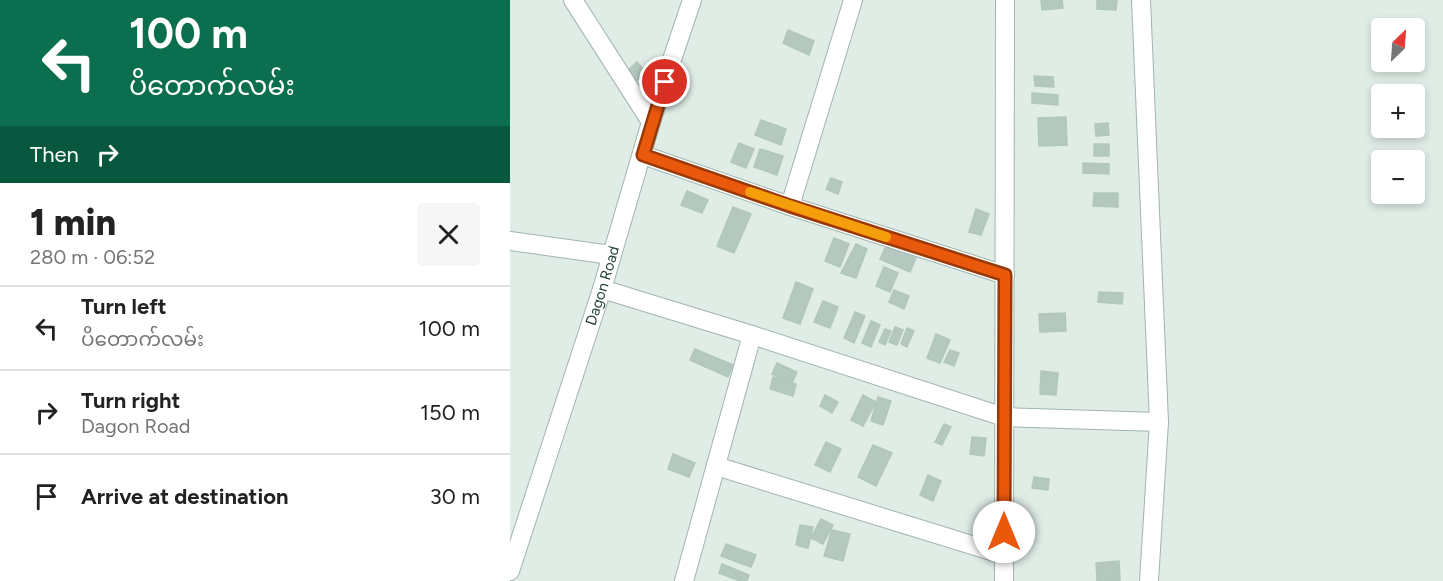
<!DOCTYPE html>
<html lang="en">
<head>
<meta charset="utf-8">
<style>
	:root { --surface:#fff; --page:#f6f6f6; --text:#222; --muted:#767676; --line:#e0e0e0 }
	body { margin:0; font-family:Figtree,"Noto Sans Myanmar",sans-serif; background:var(--page); color:var(--text); height:100vh; display:flex; flex-direction:column; font-size:22px; white-space:nowrap }
	* { box-sizing:border-box; margin:0 }
	p { font-size:20px; color:var(--muted) }
	.icon { flex:none; width:33px; height:33px; fill:none; stroke:currentColor; stroke-width:2; stroke-linecap:round; stroke-linejoin:round }
	.map { position:relative; flex:1; overflow:hidden }
	.details { display:flex; flex-direction:column; background:var(--surface); width:510px }
	.details>* { flex:none }
	.banner { background:#0b6e4f; color:#fff; overflow:hidden }
	.needle { width:39px; rotate:25deg }
	.buttons { position:absolute; left:861px; top:18px; display:grid; gap:12px }
	.buttons a { display:grid; place-items:center; width:54px; height:54px; border-radius:6px; background:var(--surface); box-shadow:0 3px 9px #0003; font-size:30px }
	.pin { position:absolute; display:grid; place-items:center; width:51px; height:51px; color:#fff; margin:-26px; border:3px solid #fff; border-radius:50%; box-shadow:0 2px 6px #0007 }
	.me { position:absolute; width:66px; margin:-33px; rotate:0deg; stroke-linejoin:round; filter:drop-shadow(0 0 4px #0008) }
	.turn { display:flex; align-items:center; gap:21px; height:126px; padding:0 30px; font-size:27px }
	.turn .icon { width:78px; height:78px; stroke-width:2.5 }
	.turn b { display:block; font-size:42px; line-height:51px }
	.then { display:flex; align-items:center; height:57px; padding:0 30px; background:#0003; gap:12px; font-size:22px }
	.round { display:grid; place-items:center; flex:none; width:63px; height:63px; border-radius:6px; background:var(--page) }
	.head { display:flex; align-items:center; justify-content:space-between; height:102px; padding:0 30px }
	h1 { font-size:36px; font-weight:800; line-height:45px }
	ul { padding:0; list-style:none }
	li { display:flex; align-items:center; gap:18px; height:84px; padding:0 30px; border-top:2px solid var(--line) }
	li div { flex:1 }
	li b { display:block; font-size:22px }
	li em { font-style:normal }
	main { display:flex; flex:1; min-height:0 }
	.map>svg:first-child { display:block }
	.building { fill:#b4c8bf; stroke:#b1c7bd; stroke-width:1.5 }
	.lines { fill:none; stroke-linecap:round; stroke-linejoin:round }
	.minor-casing { stroke:#a1b5ad; stroke-width:20 }
	.minor { stroke:#fff; stroke-width:18 }
	.route-casing { stroke:#983908; stroke-width:15 }
	.route { stroke:#ea580c; stroke-width:10 }
	.slow { stroke:#f59e0b; stroke-width:10 }
	.labels { text-anchor:middle; dominant-baseline:central; stroke-width:6; stroke-linejoin:round; paint-order:stroke }
	.street-label { font-size:15px; fill:#1e3f35; stroke:#f0f9f4 }
</style>
</head>
<body>
<main>
<section class="details">
<div class="banner">
<div class="turn"><svg class="icon" aria-label="left" viewBox="0 0 24 24"><path d="M17 20v-9H6M10 6l-5 5 5 5"/></svg><div><b>100 m</b>ပိတောက်လမ်း</div></div>
<div class="then">Then<svg class="icon" aria-label="right" viewBox="0 0 24 24"><path d="M7 20v-9h11M14 6l5 5-5 5"/></svg></div>
</div>
<div class="head"><div><h1>1 min</h1><p>280 m · 06:52</p></div><a class="round"><svg class="icon" aria-label="close" viewBox="0 0 24 24"><path d="M6 6l12 12M18 6L6 18"/></svg></a></div>
<ul>
<li><svg class="icon" aria-label="left" viewBox="0 0 24 24"><path d="M17 20v-9H6M10 6l-5 5 5 5"/></svg><div><b>Turn left</b><p>ပိတောက်လမ်း</p></div><em>100 m</em></li>
<li><svg class="icon" aria-label="right" viewBox="0 0 24 24"><path d="M7 20v-9h11M14 6l5 5-5 5"/></svg><div><b>Turn right</b><p>Dagon Road</p></div><em>150 m</em></li>
<li><svg class="icon" aria-label="arrive" viewBox="0 0 24 24"><path d="M6 21V4h12l-3 4 3 4H6"/></svg><div><b>Arrive at destination</b></div><em>30 m</em></li>
</ul>
</section>
<div class="map">
<svg width="933" height="581" viewBox="0 0 933 581">
	<rect width="100%" height="100%" fill="#dfede6"/>
	<path class="building" d="M531,0h21l1,8 -21,2z
		M587,0h20l-1,10 -19,-1z
		M278,30l26,11 -5,14 -26,-12z
		M127,62l9,10 -12,11 -9,-10z
		M524,76l19,1 1,10 -19,-1z
		M522,93l26,2v10l-26,-2z
		M556,117l1,28 -28,1 -1,-28z
		M251,120l25,9 -5,16 -26,-10z
		M598,123l1,12 -13,1 -1,-12z
		M229,143l15,6 -8,19 -15,-6z
		M584,144h15v12h-15z
		M250,149l23,7 -6,19 -23,-8z
		M573,163l26,1v10l-26,-1z
		M321,178l11,4 -4,12 -12,-5z
		M177,191l21,9 -6,13 -21,-8z
		M584,193h24v14l-25,-1z
		M223,207l18,7 -17,39 -17,-7z
		M466,209l13,5 -8,21 -12,-3z
		M324,238l15,6 -9,23 -15,-6z
		M346,244l11,5 -11,29 -15,-5z
		M376,246l30,12 -6,14 -30,-13z
		M374,267l14,6 -8,19 -14,-6z
		M286,282l17,7 -13,35 -17,-6z
		M384,290l15,6 -5,13 -15,-7z
		M589,292l24,1 -1,11 -24,-2z
		M313,301l15,6 -8,21 -16,-6z
		M345,312l10,4 -11,27 -10,-5z
		M555,313l1,18 -26,1 -1,-18z
		M361,321l9,4 -9,22 -9,-4z
		M385,327l8,3 -6,15 -8,-3z
		M397,328l7,3 -7,16 -6,-3z
		M375,329l6,2 -6,14 -6,-3z
		M426,334l14,6 -10,23 -13,-5z
		M185,349l38,16 -5,12 -38,-17z
		M440,350l9,3 -5,13 -10,-4z
		M267,363l20,9 -5,11 -20,-9z
		M531,371l17,2 -2,22 -16,-1z
		M263,377l23,7 -3,12 -23,-7z
		M315,395l13,7 -6,11 -12,-7z
		M353,395l13,7 -13,24 -12,-6z
		M368,397l13,4 -8,24 -12,-4z
		M434,424l7,3 -9,18 -7,-3z
		M462,437l14,1 -2,18 -14,-2z
		M316,442l15,7 -11,23 -15,-7z
		M363,445l19,8 -16,33 -18,-9z
		M163,454l22,9 -6,14 -21,-8z
		M418,475l13,6 -8,20 -13,-6z
		M524,477l15,2 -1,11 -16,-2z
		M311,519l12,6 -10,19 -12,-6z
		M290,525l13,2 -5,21 -12,-3z
		M322,530l18,4 -7,27 -19,-5z
		M216,544l30,11 -5,12 -30,-11z
		M609,561l1,20h-23l-1,-18z
		M212,564l27,11 -2,6h-7l-21,-8z"/>
	<g class="lines">
		<g class="minor-casing">
			<g id="minor">
				<path d="M63,0l78,122"/>
				<path d="M631,0l18,422 -10,159"/>
				<path d="M133,155l147,51 215,69"/>
				<path d="M280,206l63,-206"/>
				<path d="M0,241l101,14"/>
				<path d="M92,289l150,46 252,82 155,5"/>
				<path d="M206,466l288,89"/>
				<path id="s1" d="M0,571l92,-282 49,-167 41,-122"/>
				<path d="M174,581l68,-246"/>
				<path d="M494,581l1,-581"/>
			</g>
		</g>
		<use href="#minor" class="minor"/>
	</g>
	<g class="lines">
		<g class="route-casing">
			<path id="route" d="M155,82l-22,73 147,51 215,69 -1,257"/>
		</g>
		<use href="#route" class="route"/>
		<path class="slow" d="M240,192l136,45"/>
	</g>
	<g class="labels">
		<g class="street-label">
			<text stroke="none"><textPath href="#s1" startOffset="300">Dagon Road</textPath></text>
		</g>
	</g>
</svg>
<div class="buttons">
<a><svg class="needle" viewBox="-14 -14 28 28"><path d="M0-13l5 13h-10z" fill="#e53935"/><path d="M0 13l5-13h-10z" fill="#767676"/></svg></a>
<a>+</a>
<a>−</a>
</div>
<div class="pin" style="left:155px;top:82px;background:#d93025"><svg class="icon" aria-label="arrive" viewBox="0 0 24 24"><path d="M6 21V4h12l-3 4 3 4H6"/></svg></div>
<svg class="me" style="left:494px;top:532px" viewBox="-20 -20 40 40"><circle r="19" fill="#fff"/><path d="M0-13L10 11 0 6-10 11z" fill="#ea580c"/></svg>
</div>
</main>
</body>
</html>
